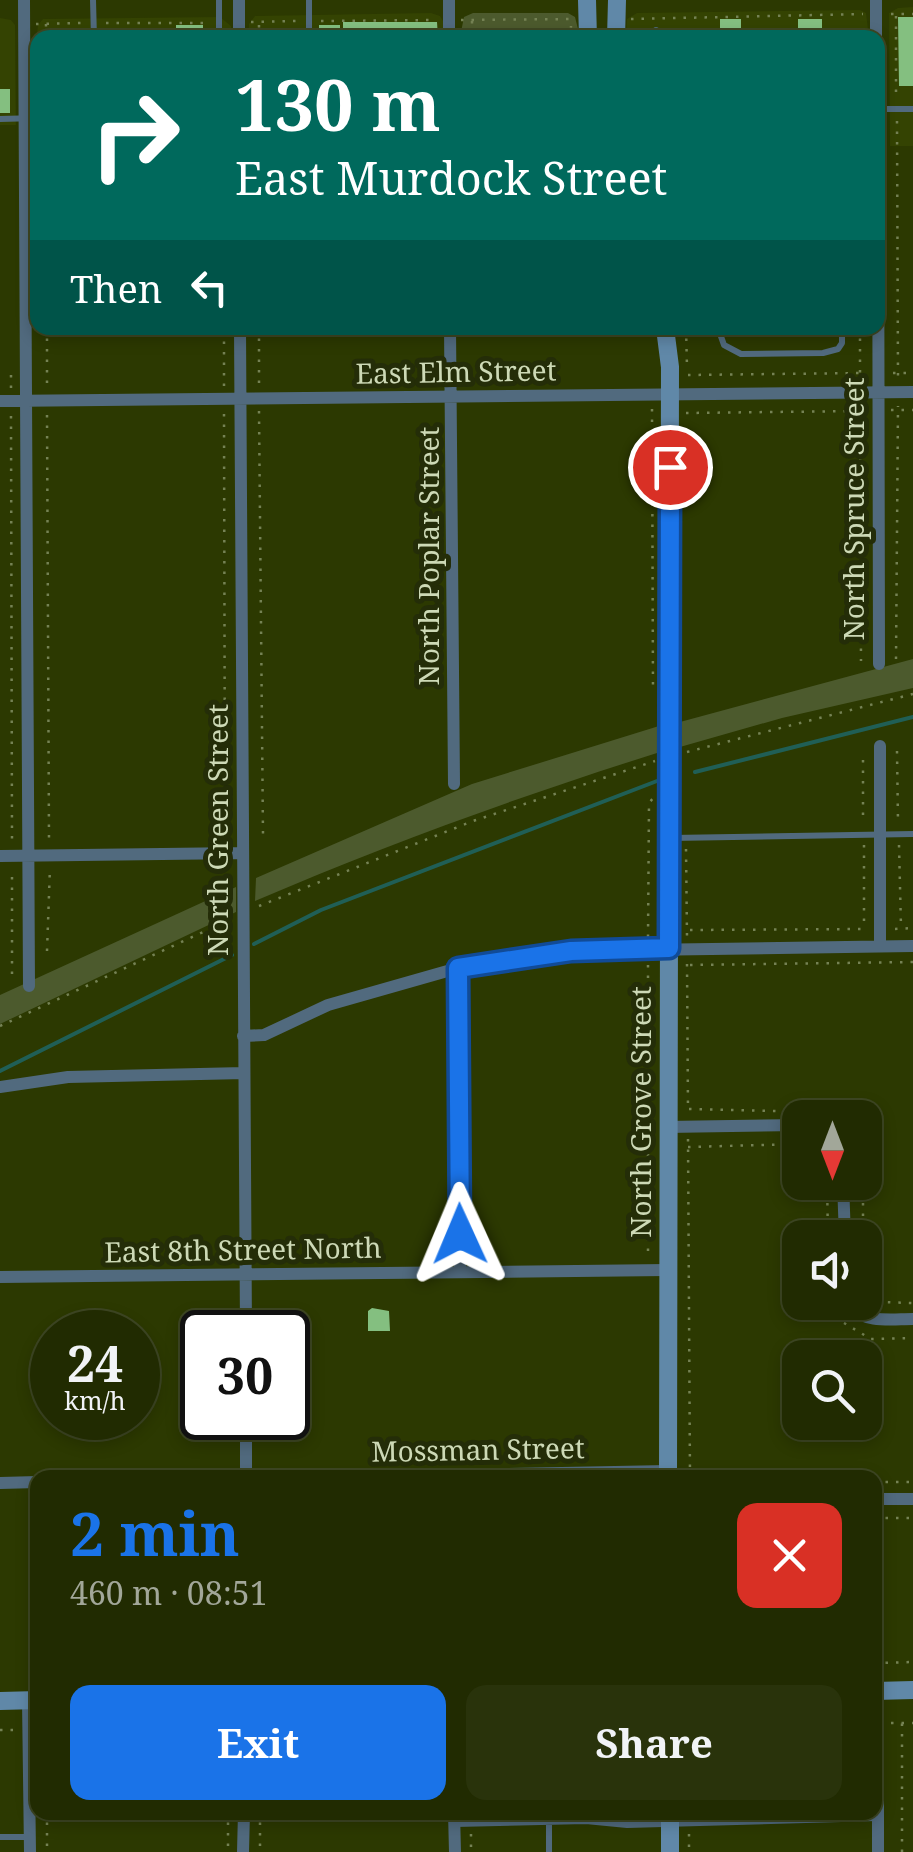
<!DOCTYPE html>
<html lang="en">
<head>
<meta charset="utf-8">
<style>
	:root { --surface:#212b01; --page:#29330b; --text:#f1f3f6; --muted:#a2a799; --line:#3e4723; --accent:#1a73e8 }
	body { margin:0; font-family:"Noto Serif",serif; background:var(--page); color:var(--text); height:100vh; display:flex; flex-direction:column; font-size:38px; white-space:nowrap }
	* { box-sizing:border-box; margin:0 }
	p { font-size:32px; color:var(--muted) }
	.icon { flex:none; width:55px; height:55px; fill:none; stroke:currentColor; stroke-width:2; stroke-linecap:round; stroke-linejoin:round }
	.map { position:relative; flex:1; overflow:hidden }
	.side { position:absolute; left:30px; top:1470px; width:852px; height:350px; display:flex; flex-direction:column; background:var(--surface); border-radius:20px; box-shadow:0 5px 15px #0003,0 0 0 2px var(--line) }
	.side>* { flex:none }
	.top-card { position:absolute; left:30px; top:30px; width:855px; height:305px; border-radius:20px; box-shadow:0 5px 15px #0003,0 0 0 2px var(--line); background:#00695c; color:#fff; overflow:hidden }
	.needle { width:65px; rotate:180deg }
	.buttons { position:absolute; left:782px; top:1100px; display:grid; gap:20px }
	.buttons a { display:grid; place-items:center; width:100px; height:100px; border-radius:20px; background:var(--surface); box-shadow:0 5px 15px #0003,0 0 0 2px var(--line); font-size:50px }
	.speed { position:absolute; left:30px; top:1310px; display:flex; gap:20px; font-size:50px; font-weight:700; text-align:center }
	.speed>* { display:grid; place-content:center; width:130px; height:130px; border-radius:50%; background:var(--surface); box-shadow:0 5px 15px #0003,0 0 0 2px var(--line); line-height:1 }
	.speed small { font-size:25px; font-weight:400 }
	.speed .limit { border:5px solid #111; border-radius:15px; background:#fff; color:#111 }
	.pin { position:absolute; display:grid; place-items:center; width:85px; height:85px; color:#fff; margin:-42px; border:5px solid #fff; border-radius:50%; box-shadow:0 2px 10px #0007 }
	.me { position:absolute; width:110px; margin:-55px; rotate:359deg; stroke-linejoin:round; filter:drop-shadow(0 0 8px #0008) }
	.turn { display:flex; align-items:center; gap:35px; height:210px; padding:0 40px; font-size:45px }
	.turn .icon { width:130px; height:130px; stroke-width:2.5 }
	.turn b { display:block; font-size:70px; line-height:85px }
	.then { display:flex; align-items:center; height:95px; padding:0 40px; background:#0003; gap:20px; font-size:38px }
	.round { display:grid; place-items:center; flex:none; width:105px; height:105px; border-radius:20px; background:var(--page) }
	.summary { display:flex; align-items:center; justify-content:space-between; height:170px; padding:0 40px }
	h1 { font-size:60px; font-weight:700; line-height:75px; color:var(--accent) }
	.primary-button { display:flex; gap:20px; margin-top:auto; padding:20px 40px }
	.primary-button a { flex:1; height:115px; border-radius:20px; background:var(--accent); color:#fff; font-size:40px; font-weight:700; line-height:115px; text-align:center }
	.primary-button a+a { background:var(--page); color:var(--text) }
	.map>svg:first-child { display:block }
	.built { fill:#344302 }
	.green { fill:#4c5a2d }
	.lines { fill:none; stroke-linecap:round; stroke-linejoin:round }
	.stream { stroke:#205f56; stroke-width:4 }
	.building { fill:#84bf80 }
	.path { stroke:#758254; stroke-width:2.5; stroke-dasharray:2.5 8; stroke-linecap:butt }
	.lane { stroke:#516a7e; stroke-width:6 }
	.street { stroke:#516a7e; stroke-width:12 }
	.secondary { stroke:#6088a8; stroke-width:18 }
	.route-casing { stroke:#114b97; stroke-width:25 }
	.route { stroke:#1a73e8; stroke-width:18 }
	.labels { text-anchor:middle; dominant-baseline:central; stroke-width:10; stroke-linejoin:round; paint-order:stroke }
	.street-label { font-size:28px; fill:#cdd9b6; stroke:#242d08 }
</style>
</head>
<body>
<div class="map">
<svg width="913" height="1852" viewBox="0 0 913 1852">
	<rect width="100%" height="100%" fill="#2c3901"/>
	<path class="built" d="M913,7v139h-23l-1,-133 9,-5z
		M860,10l6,3 3,24 -243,1 1,-19 10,-6z
		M431,13l9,3 3,5v16h-194v-13l6,-8z
		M220,17l11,9v11l-193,1 -2,120 1,-124 1,-9 5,-6z
		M0,18l11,2 4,5 1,100h-16z"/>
	<path class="green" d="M473,13h95l7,4 5,20h-120l4,-20z
		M913,659v29l-131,30 -102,29v-25z
		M659,726l-2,27c-136,43 -270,91 -402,148l1,-23 216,-94z
		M236,887v25l-236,112v-29z"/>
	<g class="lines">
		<path class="stream" d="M695,772l218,-55
			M254,944l67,-34 336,-129
			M0,1071l232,-116"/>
	</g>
	<path class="building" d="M898,17h15v69h-14z
		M720,19h21v19h-21z
		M798,19h24v19h-24z
		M343,22h94l1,16h-95z
		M176,25h27v13h-27z
		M319,25h21v13h-21z
		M689,29h29v9h-29z
		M126,34h44v4h-44z
		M0,89h10v24h-10z
		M372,1308l17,3 1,20h-22v-20z"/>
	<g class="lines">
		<path class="path" d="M891,14h22
			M896,16v82
			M631,19l232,-5
			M461,20l112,-1
			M321,21l112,-1
			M472,21v17
			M251,22l47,-1
			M106,23h102
			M36,24l47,-1
			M46,24v14
			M259,38v-14
			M570,38l1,-12
			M897,121l1,257
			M47,328v59
			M259,328v55
			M686,328l1,39
			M860,328v51
			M893,373h20
			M688,375l172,-2
			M224,386v-58
			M11,388v-17
			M860,407l1,254
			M652,409l1,282
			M891,410h22
			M259,411l4,423
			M686,413l172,-2
			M224,414l1,419
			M47,415l2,423
			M11,416l1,423
			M896,659l2,-253
			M897,751l1,71
			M687,752l226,-58
			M863,760v62
			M864,845v82
			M899,845l2,82
			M686,849l1,87
			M12,877v100
			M259,906l214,-85 182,-60
			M895,929l18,-1
			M690,930l177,-1
			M648,937l1,-134 5,-6
			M47,951l3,-84
			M687,964l1,147
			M648,965v292
			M690,965l223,-3
			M0,1026l229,-106
			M689,1109l87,2
			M804,1111l27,1 13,6
			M688,1139l2,339
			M688,1147l112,-3
			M827,1182l1,56
			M863,1182v56
			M865,1287l4,11 8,4 36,1
			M832,1302l3,11
			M844,1323l27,16 42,-1
			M875,1482h38
			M875,1518h38
			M875,1663l38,-1
			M891,1723h22
			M0,1730h16
			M47,1812v40
			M228,1812v40
			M260,1812v40
			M471,1834v18
			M689,1834v18
			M902,1852v-129"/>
		<path class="lane" d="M93,0l1,38
			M219,0v38
			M309,0v38
			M656,30v8
			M878,109h35
			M0,119l38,-1
			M718,328l6,17 17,9 82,-1 15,-4 4,-6v-15
			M671,838l242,-4
			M549,1822v30
			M455,1824l131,-3 41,4 250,-7
			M0,1837h29"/>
		<path class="street" d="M24,0l5,986
			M239,0v38
			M449,0v38
			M876,0v38
			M878,115l1,549
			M240,328l6,1004
			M450,328l4,456
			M0,401l913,-9
			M880,746v200
			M0,856l243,-3
			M458,968l2,304
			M243,1036l21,-1 64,-30 130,-37 113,-17 342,-5
			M0,1087l68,-10 176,-4
			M666,1127l134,-2
			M843,1182l2,56
			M0,1277l667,-7
			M848,1302l1,6c18,15 41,11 64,11
			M246,1478v-60
			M288,1478l380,-7
			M0,1483l38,-1
			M875,1499h38
			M878,1691v161
			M28,1700l2,152
			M454,1812l1,40
			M243,1852l1,-40"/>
		<path class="secondary" d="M587,0l1,38
			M616,38l1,-38
			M665,328l5,39 -2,1111
			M875,1691l38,-1
			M0,1701l38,-1
			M670,1812v40"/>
	</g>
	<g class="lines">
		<g class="route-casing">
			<path id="route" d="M460,1234l-2,-266 113,-17 98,-3 1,-481"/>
		</g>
		<use href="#route" class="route"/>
	</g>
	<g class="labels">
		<g class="street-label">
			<text transform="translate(456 371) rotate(-1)">East Elm Street</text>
			<text transform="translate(853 509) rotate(-90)">North Spruce Street</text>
			<text transform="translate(428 556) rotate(-90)">North Poplar Street</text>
			<text transform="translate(217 830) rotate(-90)">North Green Street</text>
			<text transform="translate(640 1112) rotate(-90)">North Grove Street</text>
			<text transform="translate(243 1249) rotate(-1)">East 8th Street North</text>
			<text transform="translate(478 1449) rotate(-1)">Mossman Street</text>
		</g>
	</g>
</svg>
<div class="buttons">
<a><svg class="needle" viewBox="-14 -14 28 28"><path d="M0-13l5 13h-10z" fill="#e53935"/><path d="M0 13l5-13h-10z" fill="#a2a799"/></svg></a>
<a><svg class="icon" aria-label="sound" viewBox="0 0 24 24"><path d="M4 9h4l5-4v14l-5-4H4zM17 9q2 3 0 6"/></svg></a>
<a><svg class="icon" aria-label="search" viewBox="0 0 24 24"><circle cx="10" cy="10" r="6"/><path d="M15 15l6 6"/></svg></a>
</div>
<div class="speed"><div>24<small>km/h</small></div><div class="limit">30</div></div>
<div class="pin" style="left:670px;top:467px;background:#d93025"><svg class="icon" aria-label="arrive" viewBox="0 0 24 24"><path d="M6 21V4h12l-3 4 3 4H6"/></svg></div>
<svg class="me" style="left:460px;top:1234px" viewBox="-20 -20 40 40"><path d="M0-17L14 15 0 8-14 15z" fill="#1a73e8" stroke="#fff" stroke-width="4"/></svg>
<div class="top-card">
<div class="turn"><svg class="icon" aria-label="right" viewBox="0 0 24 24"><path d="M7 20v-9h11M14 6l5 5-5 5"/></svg><div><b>130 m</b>East Murdock Street</div></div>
<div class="then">Then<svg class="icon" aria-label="left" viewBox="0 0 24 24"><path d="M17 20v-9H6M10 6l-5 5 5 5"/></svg></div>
</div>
<section class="side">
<div class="summary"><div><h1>2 min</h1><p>460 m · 08:51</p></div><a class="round" style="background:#d93025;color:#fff"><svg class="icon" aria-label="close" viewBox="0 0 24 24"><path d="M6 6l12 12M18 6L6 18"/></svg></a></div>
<div class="primary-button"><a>Exit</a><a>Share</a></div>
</section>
</div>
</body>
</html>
